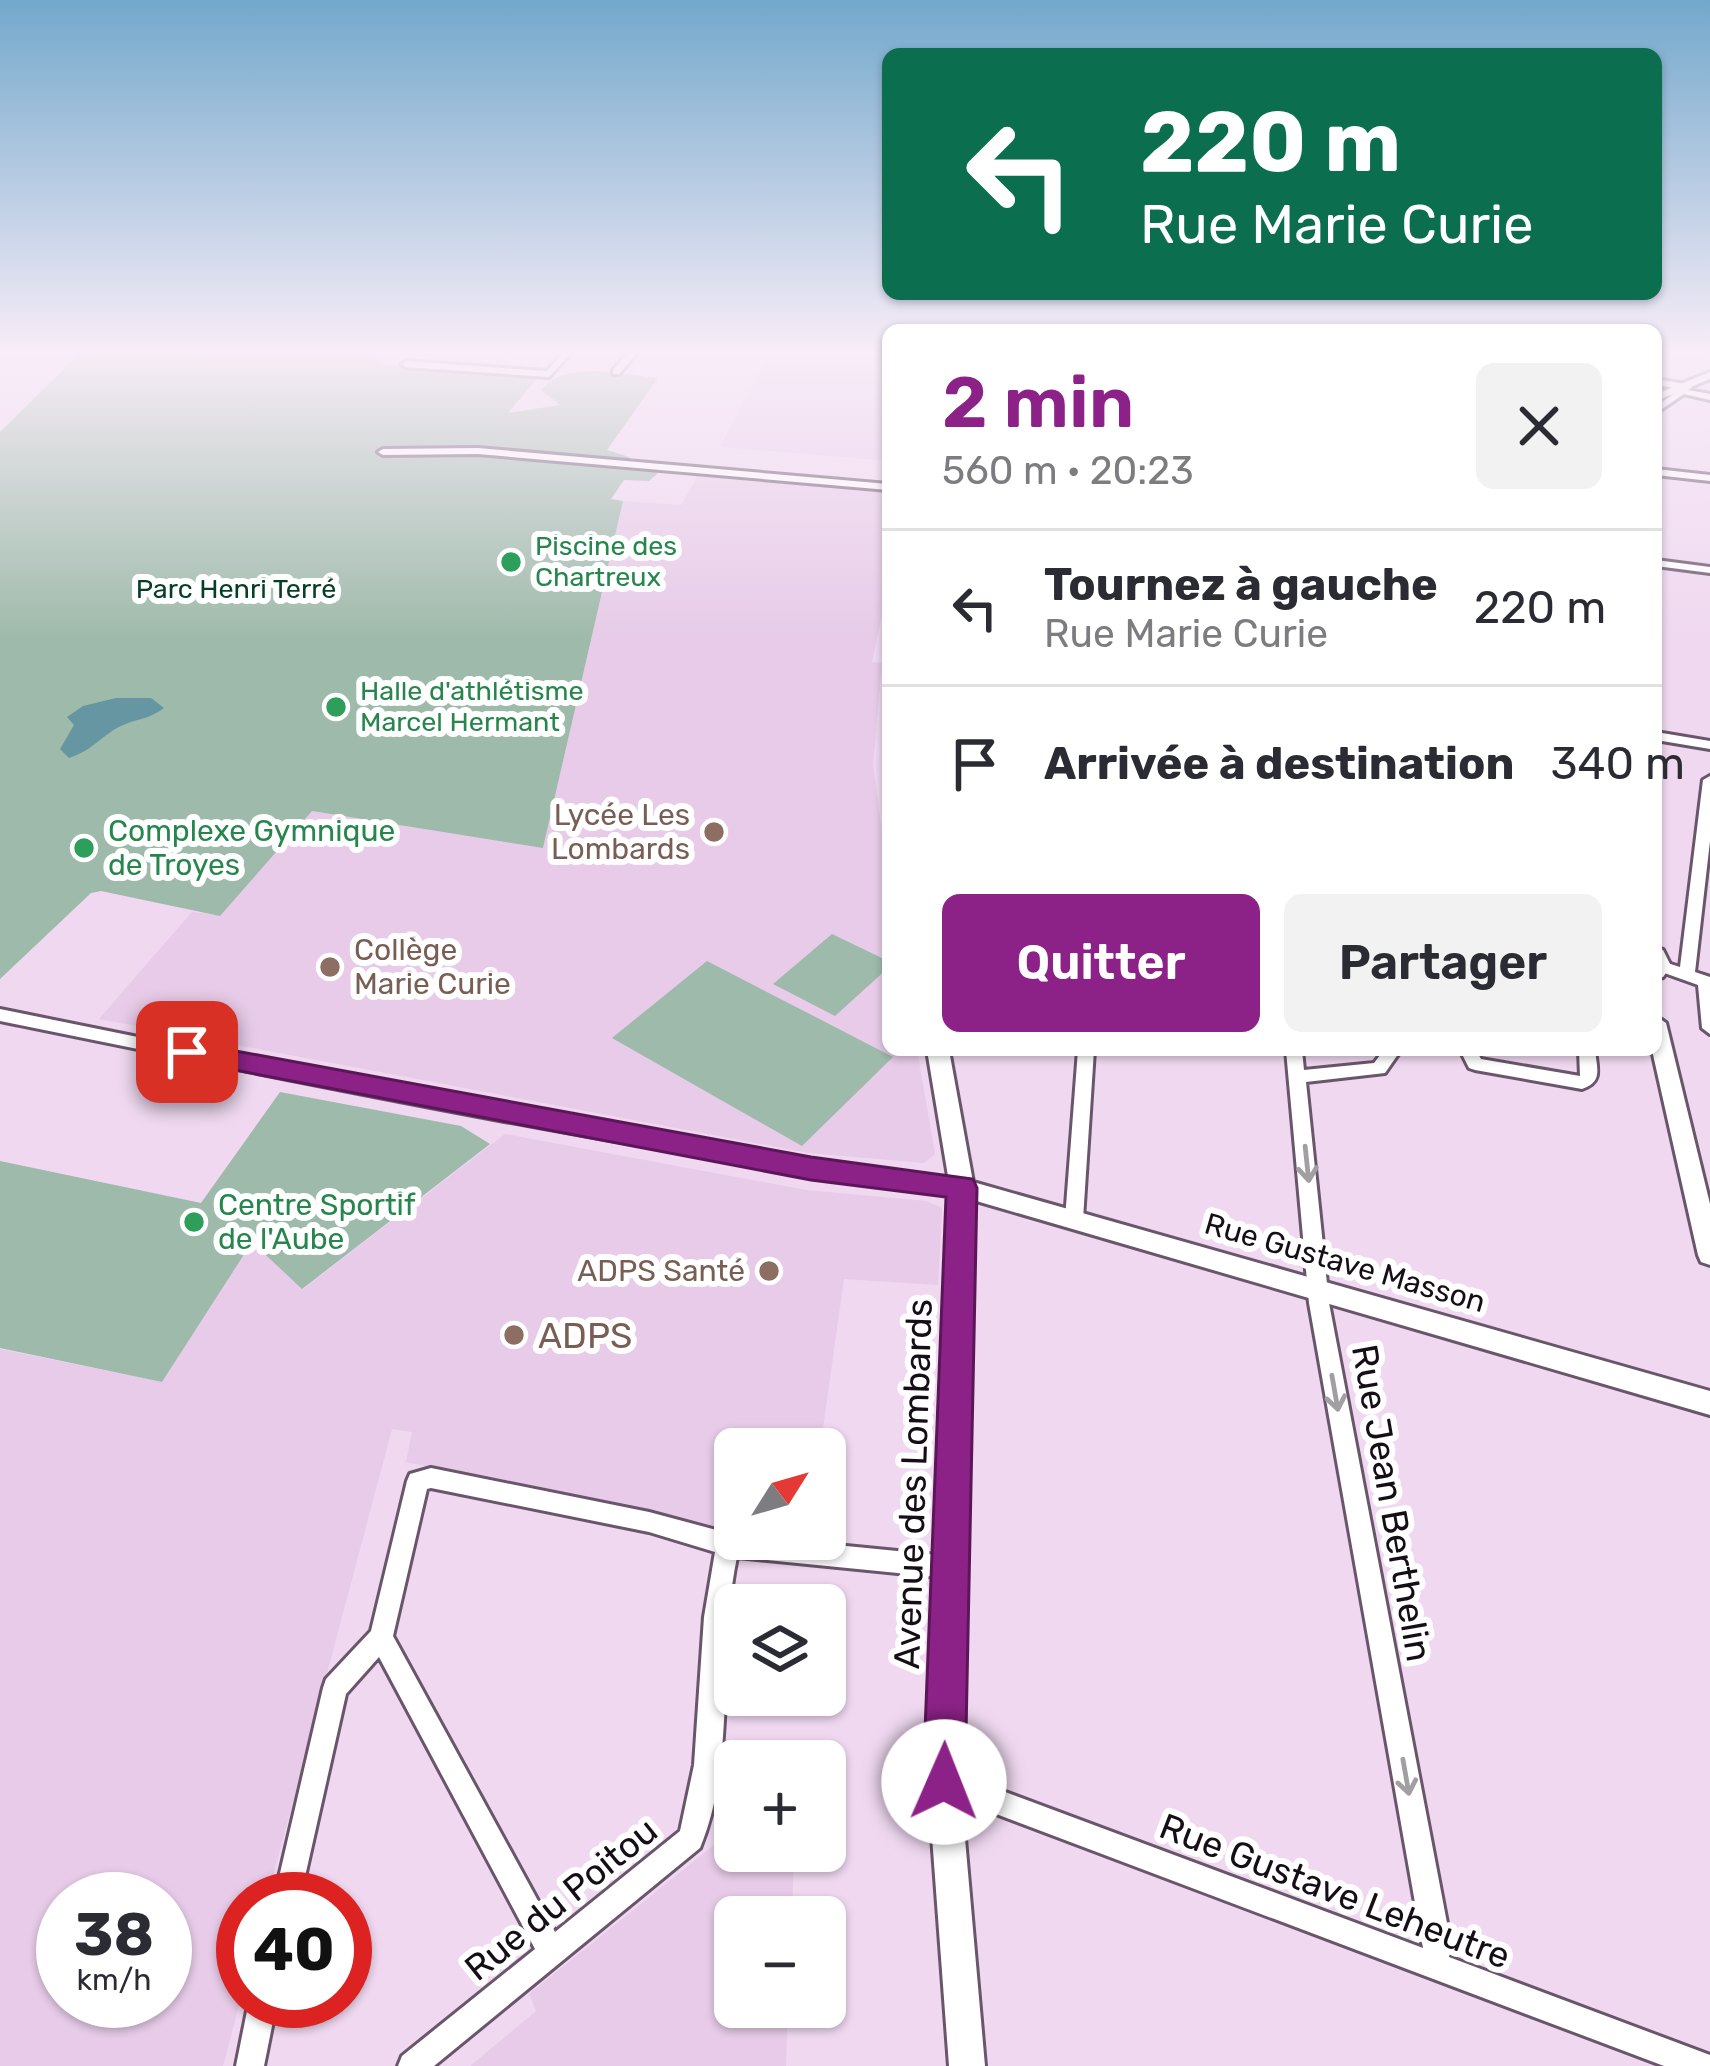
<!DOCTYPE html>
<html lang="fr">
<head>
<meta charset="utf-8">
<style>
	:root { --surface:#fff; --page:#f2f2f3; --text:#2b2b33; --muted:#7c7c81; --line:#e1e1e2; --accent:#8c2287 }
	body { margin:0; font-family:Rubik,sans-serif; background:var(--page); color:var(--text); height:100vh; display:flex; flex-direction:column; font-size:45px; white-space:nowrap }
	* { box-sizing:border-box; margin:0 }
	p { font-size:39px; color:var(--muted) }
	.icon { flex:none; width:66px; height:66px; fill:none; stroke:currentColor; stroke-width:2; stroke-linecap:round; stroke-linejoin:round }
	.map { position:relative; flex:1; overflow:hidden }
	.details { position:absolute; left:882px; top:324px; width:780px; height:732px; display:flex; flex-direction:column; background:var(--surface); border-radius:18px; box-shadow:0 3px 9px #0004 }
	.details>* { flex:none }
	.guide { position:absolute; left:882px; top:48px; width:780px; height:252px; border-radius:18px; box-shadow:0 3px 9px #0004; background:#0b6e4f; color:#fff; overflow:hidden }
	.needle { width:78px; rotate:53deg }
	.buttons { position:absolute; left:714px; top:1428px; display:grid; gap:24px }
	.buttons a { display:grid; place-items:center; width:132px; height:132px; border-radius:18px; background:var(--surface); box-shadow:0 3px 9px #0004; font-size:60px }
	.speed { position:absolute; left:36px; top:1872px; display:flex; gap:24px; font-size:60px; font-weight:700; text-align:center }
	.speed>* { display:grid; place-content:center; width:156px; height:156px; border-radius:50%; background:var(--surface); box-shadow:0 3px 9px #0004; line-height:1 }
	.speed small { font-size:30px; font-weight:400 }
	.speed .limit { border:18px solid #d22; background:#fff; color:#111 }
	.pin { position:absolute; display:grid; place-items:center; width:102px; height:102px; color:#fff; margin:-51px; border-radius:24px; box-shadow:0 6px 18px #0006 }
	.me { position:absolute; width:132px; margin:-66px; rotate:1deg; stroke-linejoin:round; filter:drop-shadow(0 0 9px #0008) }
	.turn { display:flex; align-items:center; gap:42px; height:252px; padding:0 60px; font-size:54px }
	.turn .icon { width:156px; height:156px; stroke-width:2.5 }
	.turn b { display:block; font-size:84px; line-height:102px }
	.round { display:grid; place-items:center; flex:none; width:126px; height:126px; border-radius:18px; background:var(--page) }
	.head { display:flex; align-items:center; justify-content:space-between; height:204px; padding:0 60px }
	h1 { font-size:72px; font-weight:600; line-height:90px; color:var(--accent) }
	.primary-button { display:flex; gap:24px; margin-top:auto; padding:24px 60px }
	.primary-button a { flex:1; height:138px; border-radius:18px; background:var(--accent); color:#fff; font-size:48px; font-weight:600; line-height:138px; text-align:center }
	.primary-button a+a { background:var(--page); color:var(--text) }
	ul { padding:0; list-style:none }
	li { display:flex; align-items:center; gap:36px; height:156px; padding:0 60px; border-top:3px solid var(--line) }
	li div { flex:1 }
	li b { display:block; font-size:45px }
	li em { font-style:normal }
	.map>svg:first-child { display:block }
	.built { fill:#e7cbe8; fill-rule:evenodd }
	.green { fill:#9ebaaa }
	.water { fill:#6596a1 }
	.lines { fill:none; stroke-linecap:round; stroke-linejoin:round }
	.minor-casing { stroke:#6a566b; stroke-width:6 }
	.tertiary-casing { stroke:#6a566b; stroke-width:6 }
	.minor { fill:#fff; fill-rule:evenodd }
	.tertiary { fill:#fff; fill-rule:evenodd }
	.oneway { stroke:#a29fa2 }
	.route { fill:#8c2287; stroke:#5b1658; stroke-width:3 }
	.leisure-dot { fill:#2e9e5b; stroke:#fff; stroke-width:4.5 }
	.education-dot { fill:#8d6e63; stroke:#fff; stroke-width:4.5 }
	.labels { text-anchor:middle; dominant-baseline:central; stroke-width:12; stroke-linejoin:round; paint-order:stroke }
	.far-leisure-label { font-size:27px; fill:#27864d; stroke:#fff; text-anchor:start }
	.far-park-label { font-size:27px; fill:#073e27; stroke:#fff }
	.education-label { font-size:30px; fill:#785e54; stroke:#fff; text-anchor:end }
	.leisure-label { font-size:30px; fill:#27864d; stroke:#fff; text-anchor:start }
	.street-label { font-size:30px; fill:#160e16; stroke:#fff }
	.near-education-label { font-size:36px; fill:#785e54; stroke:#fff; text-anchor:start }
	.near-street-label { font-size:36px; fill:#160e16; stroke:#fff }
</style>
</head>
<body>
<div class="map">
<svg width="1710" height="2066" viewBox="0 0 1710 2066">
	<rect width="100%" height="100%" fill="#efd8f0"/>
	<path class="built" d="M771,351h117v110l-168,-14z
		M699,473l189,17v96l-16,76 10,1 -9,102 15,110v175h29l18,104 -11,9 -115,-10 -710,-134 93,-107 28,3 91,-104 232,37 80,-347 58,4z
		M505,1134l301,56 120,11 16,7 -4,77 -94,-6 -24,170h-85v81l-329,-68 6,-30 -20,-3 -125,470h-24v92l-20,75h-223v-717l162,33 90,-141 51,48zM63,1899h102v102h-102z
		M735,1828v23h59l-2,66h-57v90h53l-2,59h-316l66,-55 -7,-17z"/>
	<path class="green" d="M82,351l290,3 9,10 158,12 -31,37 52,-8 -19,-15c25,-31 82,-15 117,-12l-51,72 22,7 3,13 27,2 -10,9 -25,-1 -13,19 12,2 -80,347 -231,-37 -92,105 -119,-25 -10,2 -91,86v-547z
		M832,934l56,27v7l-53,48 -62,-32z
		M707,961l186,96 -91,89 -190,-108z
		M280,1092l181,34 29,18 -188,145 -50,-47 -90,140 -162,-34v-187l201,42z"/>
	<path class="water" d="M116,698h35l13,10c-13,10 -22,10 -36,15 -23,8 -35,28 -59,35l-9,-9 14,-24 -7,-8 16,-11z"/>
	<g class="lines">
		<g class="minor-casing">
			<path id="minor" d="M564,351h9l-24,26 -143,-10 -4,-3 4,-3 141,10z
				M630,351h9l-20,23h-6v-4z
				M1656,379l35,6 1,2 -4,3 22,4v6l-26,-6 -28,19v-7l25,-17 -25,-4z
				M478,448l410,36v6l-410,-36 -95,1 -5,-3 5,-3z
				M1656,469l54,6v6l-54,-6z
				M1656,560l54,7v6l-54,-7z
				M1656,732l54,9v8l-54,-9z
				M1710,776v65l-15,131 15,5v57l-8,-6 -4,-43 -42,-15v-8l5,-1 19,6 23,-187z
				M0,1009c319,65 639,130 962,172l6,2 3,5 -3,5 -6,2c-323,-43 -643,-109 -962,-174z
				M1078,1050h16l-11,169 -2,5 -7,2 -7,-2 -2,-5z
				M1286,1050h16l2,20 70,-7 10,-13h17l-16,23 -79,9 23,221 122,641 -2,13 261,98v11h-46l-729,-275 -4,-9 4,-9 9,-4 479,179 -114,-645z
				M1460,1050h16l5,9 99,17 -1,-26h16c2,19 8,32 -13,39l-107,-19 -6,-2z
				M431,1468l218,44 86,23v4h40l173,17 8,3 3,8 -3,8 -8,3 -211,-21c-20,94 0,202 -37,291l-266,218h-36l4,-10 133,-107 -156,-292 -33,37 -46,205h-26l49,-211 3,-9 45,-48 36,-150 3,-7zM431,1488l218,44 66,20 -11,65 -10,148 -14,66 -125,101 -162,-296 34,-147z
				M249,2001h28l-13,65h-28z"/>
		</g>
		<g class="tertiary-casing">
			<path id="tertiary" d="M1710,372v7l-54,22v-7z
				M1656,948l7,2 8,16 -8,11 -7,2z
				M1656,1016l10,7 44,181v61l-9,-3 -3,-7 -46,-205h4z
				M927,1050h22l24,132 737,209v24l-737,-215 -13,582 25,284h-36l-21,-284 22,-594z"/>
		</g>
		<use href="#minor" class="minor"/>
		<use href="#tertiary" class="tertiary"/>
	</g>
	<defs><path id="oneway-shaft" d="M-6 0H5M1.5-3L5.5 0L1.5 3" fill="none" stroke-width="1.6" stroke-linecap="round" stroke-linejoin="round" transform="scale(3)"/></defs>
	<g class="oneway">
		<use href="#oneway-shaft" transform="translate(1307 1164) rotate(84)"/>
		<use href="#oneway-shaft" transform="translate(1335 1393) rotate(80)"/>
		<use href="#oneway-shaft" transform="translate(1406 1777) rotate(80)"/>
	</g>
	<linearGradient id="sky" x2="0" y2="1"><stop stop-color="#73a8cc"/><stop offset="0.55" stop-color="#f8edf8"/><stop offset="1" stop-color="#f8edf8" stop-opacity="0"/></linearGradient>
	<rect width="1710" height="640" fill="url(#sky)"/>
	<path class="route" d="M187,1042l624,115 162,22 4,9 -12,594 -6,14 -15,7 -14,-7 -7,-14 23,-585 -135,-17 -634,-121 -4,-7z"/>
	<g class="leisure-dot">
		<circle cx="511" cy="562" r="12"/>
		<circle cx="336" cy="707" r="12"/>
		<circle cx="84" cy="848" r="12"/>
		<circle cx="194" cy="1222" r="12"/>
	</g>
	<g class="education-dot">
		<circle cx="714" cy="832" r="12"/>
		<circle cx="330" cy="967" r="12"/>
		<circle cx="769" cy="1271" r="12"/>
		<circle cx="514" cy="1335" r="12"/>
	</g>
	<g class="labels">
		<g class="far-leisure-label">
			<text x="535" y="546">Piscine des<tspan x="535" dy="31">Chartreux</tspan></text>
			<text x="360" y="691">Halle d'athlétisme<tspan x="360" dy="31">Marcel Hermant</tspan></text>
		</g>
		<g class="far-park-label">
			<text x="236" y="589">Parc Henri Terré</text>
		</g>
		<g class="education-label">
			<text x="690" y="815">Lycée Les<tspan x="690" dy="34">Lombards</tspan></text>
			<text x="354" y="950" text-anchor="start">Collège<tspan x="354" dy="34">Marie Curie</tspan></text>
			<text x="745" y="1271">ADPS Santé</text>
		</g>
		<g class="leisure-label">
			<text x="108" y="831">Complexe Gymnique<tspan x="108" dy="34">de Troyes</tspan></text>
			<text x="218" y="1205">Centre Sportif<tspan x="218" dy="34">de l'Aube</tspan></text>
		</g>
		<g class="street-label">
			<text transform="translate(1345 1263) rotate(16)">Rue Gustave Masson</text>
		</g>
		<g class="near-education-label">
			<text x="538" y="1335">ADPS</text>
		</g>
		<g class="near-street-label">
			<text transform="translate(913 1484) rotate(-88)">Avenue des Lombards</text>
			<text transform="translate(1392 1503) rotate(80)">Rue Jean Berthelin</text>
			<text transform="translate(1335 1891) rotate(21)">Rue Gustave Leheutre</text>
			<text transform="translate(561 1899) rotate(-39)">Rue du Poitou</text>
		</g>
	</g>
</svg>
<div class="buttons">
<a><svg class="needle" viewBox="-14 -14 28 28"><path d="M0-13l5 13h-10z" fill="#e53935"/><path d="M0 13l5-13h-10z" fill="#7c7c81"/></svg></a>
<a><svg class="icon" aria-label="layers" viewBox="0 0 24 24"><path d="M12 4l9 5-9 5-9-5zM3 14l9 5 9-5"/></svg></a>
<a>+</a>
<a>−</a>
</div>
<div class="speed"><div>38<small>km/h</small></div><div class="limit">40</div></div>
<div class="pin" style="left:187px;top:1052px;background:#d93025"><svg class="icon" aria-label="arrive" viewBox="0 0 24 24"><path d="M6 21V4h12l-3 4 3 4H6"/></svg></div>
<svg class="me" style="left:944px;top:1782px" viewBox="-20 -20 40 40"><circle r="19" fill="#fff"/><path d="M0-13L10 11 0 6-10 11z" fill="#8c2287"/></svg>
<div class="guide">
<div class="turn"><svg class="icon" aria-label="left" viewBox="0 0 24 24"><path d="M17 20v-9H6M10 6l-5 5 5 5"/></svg><div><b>220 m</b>Rue Marie Curie</div></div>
</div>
<section class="details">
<div class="head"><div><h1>2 min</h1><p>560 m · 20:23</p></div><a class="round"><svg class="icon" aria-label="close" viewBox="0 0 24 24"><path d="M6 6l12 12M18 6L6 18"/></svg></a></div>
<ul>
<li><svg class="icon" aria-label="left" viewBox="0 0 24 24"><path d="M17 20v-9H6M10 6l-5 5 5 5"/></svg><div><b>Tournez à gauche</b><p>Rue Marie Curie</p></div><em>220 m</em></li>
<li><svg class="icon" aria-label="arrive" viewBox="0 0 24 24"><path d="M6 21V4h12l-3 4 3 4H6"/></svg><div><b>Arrivée à destination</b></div><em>340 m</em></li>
</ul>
<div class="primary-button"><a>Quitter</a><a>Partager</a></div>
</section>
</div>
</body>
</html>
